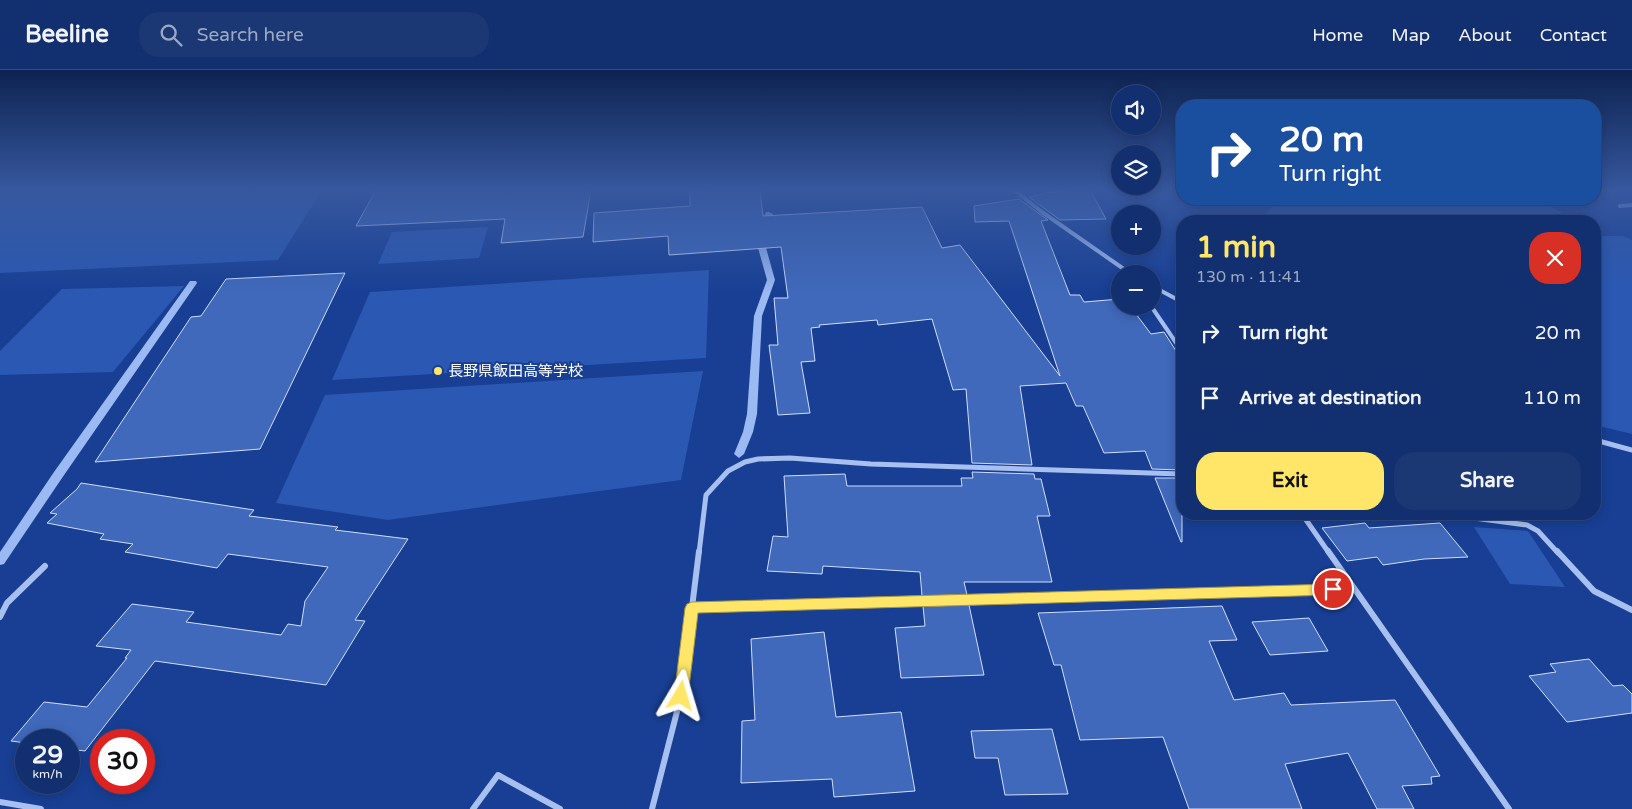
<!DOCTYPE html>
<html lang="en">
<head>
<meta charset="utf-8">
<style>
	:root { --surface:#122f6f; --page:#1b3774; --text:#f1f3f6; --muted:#9ca9c3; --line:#314a82; --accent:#ffe668 }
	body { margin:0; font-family:"Varela Round","Noto Sans JP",sans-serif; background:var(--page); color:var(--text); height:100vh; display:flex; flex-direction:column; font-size:19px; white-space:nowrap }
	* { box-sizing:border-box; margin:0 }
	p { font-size:16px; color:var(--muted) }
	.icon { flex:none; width:28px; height:28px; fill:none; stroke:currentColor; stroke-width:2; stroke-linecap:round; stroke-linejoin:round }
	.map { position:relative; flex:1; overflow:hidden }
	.sheet { position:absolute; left:1176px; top:145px; width:425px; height:305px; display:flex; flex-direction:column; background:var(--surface); border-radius:20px; box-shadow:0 2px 12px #0003,0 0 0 1px var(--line) }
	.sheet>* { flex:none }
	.guide { position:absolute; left:1176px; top:30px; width:425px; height:105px; border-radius:20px; box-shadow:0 2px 12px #0003,0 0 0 1px var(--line); background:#1a4fa0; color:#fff; overflow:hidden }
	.fabs { position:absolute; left:1111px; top:15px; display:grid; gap:10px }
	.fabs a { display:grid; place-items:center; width:50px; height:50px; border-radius:50%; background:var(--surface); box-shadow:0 2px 12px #0003,0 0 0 1px var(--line); font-size:25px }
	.speed { position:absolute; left:15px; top:659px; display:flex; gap:10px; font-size:25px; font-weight:700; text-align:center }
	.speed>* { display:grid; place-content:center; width:65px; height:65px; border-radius:50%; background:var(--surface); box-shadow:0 2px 12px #0003,0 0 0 1px var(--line); line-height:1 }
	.speed small { font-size:12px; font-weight:400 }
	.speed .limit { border:8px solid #d22; background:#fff; color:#111 }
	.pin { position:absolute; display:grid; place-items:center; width:42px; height:42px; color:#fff; margin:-21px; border:2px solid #fff; border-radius:50%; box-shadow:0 1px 5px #0007 }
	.me { position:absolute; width:55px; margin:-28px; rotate:7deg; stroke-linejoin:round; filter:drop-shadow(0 0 4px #0008) }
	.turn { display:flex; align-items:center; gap:18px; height:105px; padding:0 20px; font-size:22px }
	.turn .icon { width:65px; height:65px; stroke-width:2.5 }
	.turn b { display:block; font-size:35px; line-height:42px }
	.round { display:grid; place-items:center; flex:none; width:52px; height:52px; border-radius:20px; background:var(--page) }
	.summary { display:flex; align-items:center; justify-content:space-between; height:85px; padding:0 20px }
	h1 { font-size:30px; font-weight:700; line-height:38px; color:var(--accent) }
	.primary-button { display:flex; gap:10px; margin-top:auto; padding:10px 20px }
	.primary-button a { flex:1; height:58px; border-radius:20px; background:var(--accent); color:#111; font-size:20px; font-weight:700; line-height:58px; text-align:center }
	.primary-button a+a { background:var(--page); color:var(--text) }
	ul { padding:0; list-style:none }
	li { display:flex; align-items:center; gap:15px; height:65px; padding:0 20px }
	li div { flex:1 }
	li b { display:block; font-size:19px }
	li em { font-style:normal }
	header { display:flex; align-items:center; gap:30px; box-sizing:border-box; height:70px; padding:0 25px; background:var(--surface); border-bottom:1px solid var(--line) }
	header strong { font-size:24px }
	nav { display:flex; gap:28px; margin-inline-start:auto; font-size:18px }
	.search { width:350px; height:45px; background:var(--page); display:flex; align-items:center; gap:12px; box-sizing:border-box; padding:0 18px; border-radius:20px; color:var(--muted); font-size:19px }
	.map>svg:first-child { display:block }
	.green { fill:#2a58b3 }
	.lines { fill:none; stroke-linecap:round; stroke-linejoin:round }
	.stream { fill:#9bb9f3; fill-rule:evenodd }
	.building { fill:#4069bb; stroke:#cfdefb }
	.street-far2 { stroke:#a8c0f0; stroke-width:4 }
	.street-far1 { stroke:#a8c0f0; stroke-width:5 }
	.street { stroke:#a8c0f0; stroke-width:6 }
	.route { fill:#ffe668; stroke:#a69644 }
	.poi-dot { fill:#ffe668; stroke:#183f94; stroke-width:2 }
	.labels { text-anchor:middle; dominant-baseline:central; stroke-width:4; stroke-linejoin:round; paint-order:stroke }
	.poi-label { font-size:15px; fill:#fff; stroke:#183f94; text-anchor:start }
</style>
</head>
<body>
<header>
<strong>Beeline</strong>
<div class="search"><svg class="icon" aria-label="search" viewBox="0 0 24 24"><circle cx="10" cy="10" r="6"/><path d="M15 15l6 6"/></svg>Search here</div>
<nav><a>Home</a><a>Map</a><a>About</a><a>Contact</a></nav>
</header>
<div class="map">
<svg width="1632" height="739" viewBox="0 0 1632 739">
	<rect width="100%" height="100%" fill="#183f94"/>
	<path class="green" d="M0,120h322l-44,70 -278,13z
		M1265,129h264l16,4 31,18h-319l16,-15z
		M488,157l-9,31 -101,6 14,-32z
		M1595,166h28l9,4v194l-37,-9z
		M709,200l-3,88 -374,22 38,-88z
		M184,216l-71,86 -113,3v-24l62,-62z
		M703,301l-22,109 -293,40 -112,-17 49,-108z
		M1474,457l54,4 37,56 -55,-3z"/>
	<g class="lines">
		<path class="stream" d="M766,142h3l4,2 -10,23 12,43 -13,36 -5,98 -4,18 -9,22 -5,4 -5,-4 9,-22 4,-18 7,-98 13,-36 -12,-43z
			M190,211h6l1,2 -135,195 -58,86 -4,1v-13l54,-80z"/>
	</g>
	<path class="building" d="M376,120h215l-8,47 -82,6 4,-24 -149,7z
		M721,120h39l3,26 159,-9 20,41 18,-3 100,131 -51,-155 -34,1 -1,-16 45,-7 29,21 -7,1 29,74h10l4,7 36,-3v7h10l21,28 13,-2 14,22 4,2v114l-30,-1 -7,-18 -41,2 -21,-47h-7l-10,-23 -46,3 12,79 -60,-2 -6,-74 -13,1 -21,-71 -54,6 -1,-5 -58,5 1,2 -9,1 4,33 -14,1 9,51 -32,2 -9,-70h9l-4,-47h14l-7,-51 -112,8 -1,-19 -75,6 1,-29 96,-7v-15z
		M1076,120h14l16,29 -46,1 -31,-23 15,-3 -1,-1z
		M345,203l-85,176 -165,13 96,-145 10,-1 25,-37z
		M972,402l62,2 1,5h6l9,37h-13l15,66h-88l3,13 -45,1 -2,-24 -97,-6 -1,8 -55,-3 6,-35 15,1 -4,-61 61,-2 2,12h115l-1,-8h12z
		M1155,408h27v64h-1z
		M81,413l173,27 -5,6 89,11 -3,3 73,9 -53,81 10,1 -39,64 -171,-24 -70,90 -16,-2v-9h-43v3l-15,-2 33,-39 43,5 40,-49h-2l6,-8 -35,-4 36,-42 62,8 -8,10 95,13 7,-11 13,2 4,-25 23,-34 -100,-13 -11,14 -92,-16 8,-8 -33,-5 4,-5 -57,-11 10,-9 -7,-1 27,-24z
		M1365,453l4,5 71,-5 28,34 -44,2 -41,6 -6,-8 -30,4 -25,-33z
		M969,535l15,70 -83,3 -6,-50 30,-2 -2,-20z
		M1222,536l15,34 -28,1 25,59 50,-7 7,12 104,-5 45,76 -9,1 1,7 -30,2 12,23h-37l-29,-56 -63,11 17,45h-113l-26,-72 -83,3 -19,-75h-7l-16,-52z
		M1309,548l19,33 -58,4 -18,-33z
		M824,562l12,85 65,-5 14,79 -81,6 -2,-18 -91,4 1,-62 13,-1 -4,-81z
		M1589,589l24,27 10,-1 9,9v19l-65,9 -38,-46 27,-4 -6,-8z
		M1052,659l16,65 -63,1 -7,-37h-23l-4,-27z"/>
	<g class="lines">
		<path class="street-far2" d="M1014,120l28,22 89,62
			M1620,136l12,-1
			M1152,216l30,16
			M1151,236l30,44"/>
		<path class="street-far1" d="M1180,279l2,3
			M1595,370l37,10
			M1302,444l27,39
			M1444,444l83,11 11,6 20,22
			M699,483l7,-58 22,-24 17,-9 13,-3 32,-1 81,6 311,10"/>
		<path class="street" d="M1328,481l181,258
			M1557,481l37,40 38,19
			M692,538l661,-19
			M0,547l7,-14 38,-37
			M0,732l41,7
			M473,739l25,-34 62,34
			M652,739l29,-113 18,-145"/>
	</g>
	<linearGradient id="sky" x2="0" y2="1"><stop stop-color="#0d2351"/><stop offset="0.54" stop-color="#37589f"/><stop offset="1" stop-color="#37589f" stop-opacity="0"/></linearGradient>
	<rect width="1632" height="223" fill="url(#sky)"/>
	<path class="route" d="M1333,514l5,1 2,4 -2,4 -5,2 -635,18 -10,83 -2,5 -5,2 -5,-2 -2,-5 11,-88 2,-4 5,-2z"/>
	<circle class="poi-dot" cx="438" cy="301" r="5"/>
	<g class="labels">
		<g class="poi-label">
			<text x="448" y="301">長野県飯田高等学校</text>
		</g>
	</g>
</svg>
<div class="fabs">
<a><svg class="icon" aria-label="sound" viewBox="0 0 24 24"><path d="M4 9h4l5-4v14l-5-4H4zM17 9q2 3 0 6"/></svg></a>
<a><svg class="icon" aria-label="layers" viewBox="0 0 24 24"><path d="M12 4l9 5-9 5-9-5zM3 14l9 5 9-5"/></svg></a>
<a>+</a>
<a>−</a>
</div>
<div class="speed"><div>29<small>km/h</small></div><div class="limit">30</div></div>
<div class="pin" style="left:1333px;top:519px;background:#d93025"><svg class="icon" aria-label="arrive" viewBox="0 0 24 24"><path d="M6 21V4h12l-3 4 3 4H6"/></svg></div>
<svg class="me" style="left:681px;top:626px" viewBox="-20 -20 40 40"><path d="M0-17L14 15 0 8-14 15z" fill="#ffe668" stroke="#fff" stroke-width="4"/></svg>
<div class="guide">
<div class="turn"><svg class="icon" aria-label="right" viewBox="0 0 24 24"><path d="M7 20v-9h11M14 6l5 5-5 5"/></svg><div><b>20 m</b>Turn right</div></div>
</div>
<section class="sheet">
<div class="summary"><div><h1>1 min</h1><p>130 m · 11:41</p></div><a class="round" style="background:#d93025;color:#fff"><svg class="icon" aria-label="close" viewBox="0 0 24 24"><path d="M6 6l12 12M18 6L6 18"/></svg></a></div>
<ul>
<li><svg class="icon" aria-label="right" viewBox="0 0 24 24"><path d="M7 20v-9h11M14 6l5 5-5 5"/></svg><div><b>Turn right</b></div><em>20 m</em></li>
<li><svg class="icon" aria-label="arrive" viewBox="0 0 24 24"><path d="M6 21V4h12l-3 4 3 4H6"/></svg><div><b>Arrive at destination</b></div><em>110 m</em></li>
</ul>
<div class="primary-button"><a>Exit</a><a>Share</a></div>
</section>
</div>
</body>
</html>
